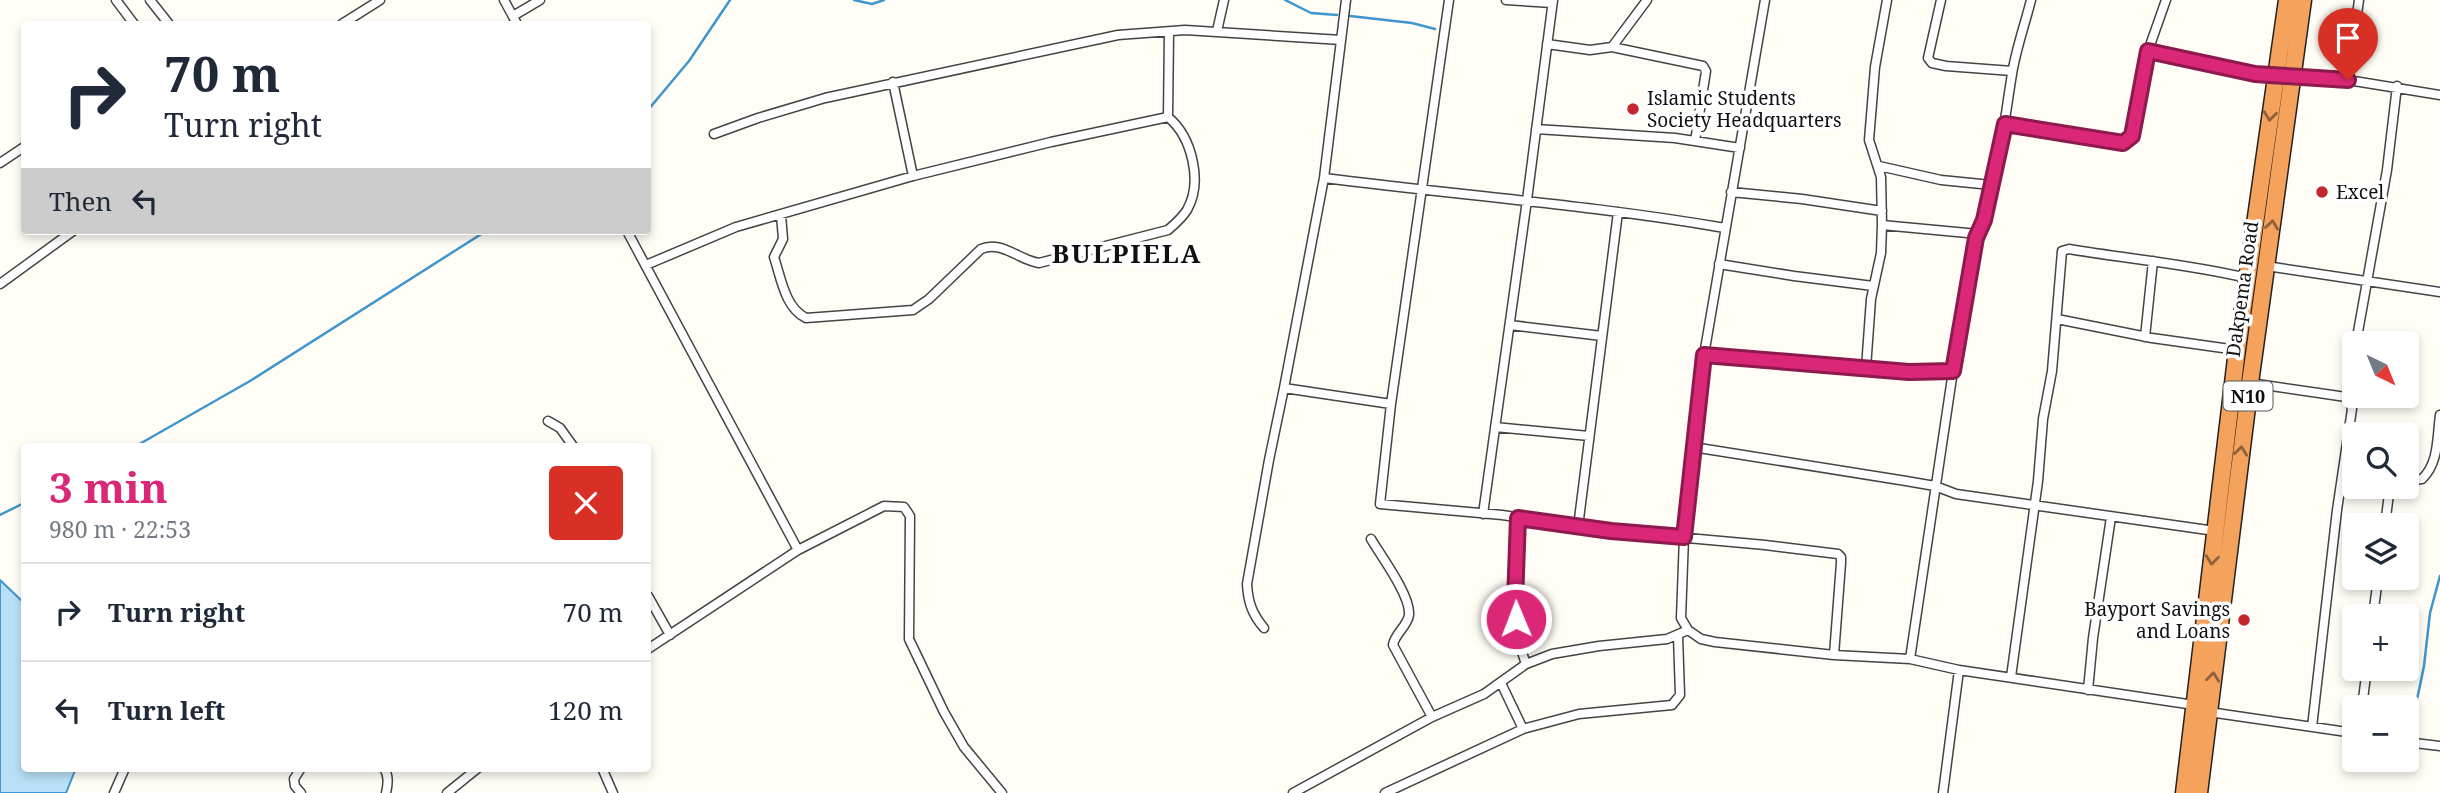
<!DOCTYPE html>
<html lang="en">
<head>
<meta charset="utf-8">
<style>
	:root { --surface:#fff; --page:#f6f6f7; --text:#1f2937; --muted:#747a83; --line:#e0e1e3; --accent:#db2777 }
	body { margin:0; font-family:"Noto Serif",serif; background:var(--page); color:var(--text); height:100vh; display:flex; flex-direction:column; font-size:26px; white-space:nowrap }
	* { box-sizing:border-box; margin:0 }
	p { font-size:23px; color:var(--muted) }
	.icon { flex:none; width:38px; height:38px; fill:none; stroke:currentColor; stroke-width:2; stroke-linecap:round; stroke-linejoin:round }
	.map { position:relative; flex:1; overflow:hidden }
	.drawer { position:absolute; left:21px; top:443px; width:630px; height:329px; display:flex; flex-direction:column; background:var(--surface); border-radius:7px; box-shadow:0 4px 10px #0003 }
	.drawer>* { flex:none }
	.hud { position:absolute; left:21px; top:21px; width:630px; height:214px; border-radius:7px; box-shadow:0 4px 10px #0003; background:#fff; color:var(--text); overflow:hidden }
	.needle { width:46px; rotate:137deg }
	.fabs { position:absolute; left:2342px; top:331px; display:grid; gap:14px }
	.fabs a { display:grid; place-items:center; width:77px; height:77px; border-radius:7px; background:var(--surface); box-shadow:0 4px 10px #0003; font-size:35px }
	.pin { position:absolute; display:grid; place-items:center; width:60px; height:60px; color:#fff; margin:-72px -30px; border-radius:50% 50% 50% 0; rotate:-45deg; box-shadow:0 0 7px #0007 }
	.pin .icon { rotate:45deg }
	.me { position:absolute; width:77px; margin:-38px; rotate:359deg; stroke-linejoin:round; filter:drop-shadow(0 0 5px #0008) }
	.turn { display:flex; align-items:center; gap:24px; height:147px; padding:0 28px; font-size:32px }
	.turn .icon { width:91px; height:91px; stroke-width:2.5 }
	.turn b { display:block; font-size:49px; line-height:60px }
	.then { display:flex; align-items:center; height:66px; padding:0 28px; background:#0003; gap:14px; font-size:26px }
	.round { display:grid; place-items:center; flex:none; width:74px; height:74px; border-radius:7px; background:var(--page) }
	.head { display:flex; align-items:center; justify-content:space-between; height:119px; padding:0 28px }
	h1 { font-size:42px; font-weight:700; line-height:52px; color:var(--accent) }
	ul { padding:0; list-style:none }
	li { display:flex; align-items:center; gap:21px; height:98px; padding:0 28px; border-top:2px solid var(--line) }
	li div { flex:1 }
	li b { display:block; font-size:26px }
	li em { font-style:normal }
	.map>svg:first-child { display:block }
	.water { fill:#b9e0f7; stroke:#3f96cf; stroke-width:2 }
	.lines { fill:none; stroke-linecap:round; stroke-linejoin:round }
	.stream { stroke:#3f96cf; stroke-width:2.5 }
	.street-casing { stroke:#444; stroke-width:11 }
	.highway-casing { stroke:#222; stroke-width:19 }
	.street { stroke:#fff; stroke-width:8 }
	.highway { stroke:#f5a25d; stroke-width:16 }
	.oneway { stroke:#8e613b }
	.route-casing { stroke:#8e194d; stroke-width:18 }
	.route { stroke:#db2777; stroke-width:12 }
	.poi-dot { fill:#c4262e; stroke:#fff; stroke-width:2.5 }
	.labels { text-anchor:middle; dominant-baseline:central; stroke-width:7; stroke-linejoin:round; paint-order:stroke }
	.shield { fill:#fff; stroke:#585858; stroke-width:2 }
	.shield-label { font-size:18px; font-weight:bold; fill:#111 }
	.poi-label { font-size:19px; fill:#111; stroke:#fff; text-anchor:start }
	.street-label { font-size:19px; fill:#111; stroke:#fff }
	.district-label { font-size:26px; font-weight:bold; letter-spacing:2px; fill:#111; stroke:#fff }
</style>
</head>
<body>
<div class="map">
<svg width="2440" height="793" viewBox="0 0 2440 793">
	<rect width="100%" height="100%" fill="#fffdf5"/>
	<path class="water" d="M0,580l24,23v165h52l-10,25h-66z"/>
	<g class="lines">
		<path class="stream" d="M854,0l18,4 12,-4
			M1285,0l26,13 26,2
			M1350,16l62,7 23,6
			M648,110l41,-49 41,-61
			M136,446l114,-65 236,-150
			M0,515l24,-12
			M2417,721l-2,-12 9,-43 6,-53 10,-37"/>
		<g class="street-casing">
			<path id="street" d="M116,0l18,24
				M150,0l19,24
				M504,0l13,24
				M1449,0l-58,404 -11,100 122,11 108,16 155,14 73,9 3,3v6l-7,92
				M1506,0l46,3
				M1765,0l-61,355 -20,182 -3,81 7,12 13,9 14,3 119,13 76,4 49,11 235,35
				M1941,0l-13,58 4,5 14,3 66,5
				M513,16l27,-16
				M342,24l38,-24
				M1217,31l7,-31
				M1547,44l43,6 22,-3 35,-47
				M1612,47l91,19 3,5 -11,70
				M2148,51l78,18 51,6
				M2290,76l58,4 92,15
				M2348,80l11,-80
				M893,82l20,94
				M2005,124l118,19 6,-3 19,-89 18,-51
				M1536,129l139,9 65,10
				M714,134l44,-16 67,-20 293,-63 67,-5 156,10
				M0,163l24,-16
				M1879,166l62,14 50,5
				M1324,178c133,17 268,27 401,50
				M1731,192l71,7 80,12
				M781,215l2,24 -9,18c7,21 11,51 32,61l107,-8 16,-11 52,-50c20,-9 38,11 58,14l129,-33c7,-6 14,-12 19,-20 16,-28 5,-73 -19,-93l1,-85
				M1882,225l96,9
				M627,231l171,319
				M1719,264l75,12 79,10
				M646,265l90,-38 177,-51 138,-34 117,-25
				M2266,266l174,26
				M0,284l73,-53
				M2057,319l95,19 85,12
				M1510,325l92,11
				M2145,337l8,-76
				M2356,343l31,-173 10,-84
				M1704,355l205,17 44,-1
				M1866,368l5,-69 10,-46 1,-28 -1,-48 -12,-37 6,-73 12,-67
				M2250,383l96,14 4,4 2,8 -15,101 -25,217
				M1284,388l40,-210 22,-178
				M548,421l12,7 13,18
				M1495,427l94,9
				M1693,447l213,34 29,5 21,8 259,37
				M2406,481l16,-2c17,-16 15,-42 18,-64
				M1483,514l44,-314 26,-200
				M1518,518c-2,48 -10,101 8,146
				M2385,525l5,-39
				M1578,527l40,-315
				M1371,539c10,17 40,57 38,76 -2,12 -14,18 -16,30l39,72
				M648,596l22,39
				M2373,616l5,-38
				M1264,628c-12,-14 -16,-26 -17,-44l22,-124 15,-72 107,16
				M648,649l150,-99 86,-44 20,1 6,9 -1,123 35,73 20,35 38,46
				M1910,659l43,-288 23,-133c22,-50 27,-110 36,-164 4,-25 13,-50 19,-74
				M2011,677l27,-196 5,-62 9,-48 10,-120 7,-2c59,10 120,15 178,29
				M1501,683l22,46
				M2088,690l5,-52 18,-121
				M2362,707l5,-39
				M2209,712l145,21
				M2406,742l34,4
				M301,768l-7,11 1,7 6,7
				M384,768c5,8 4,16 2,25
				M602,768l11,25
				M114,793l11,-25
				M447,793l31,-25
				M1293,793l139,-76 52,-23 42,-30 26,-10 47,-8 68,-7 21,-9
				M1385,793l138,-64 56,-15 93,-9 8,-10 -2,-59
				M1943,793l16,-123"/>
		</g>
		<g class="highway-casing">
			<path id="highway" d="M2184,793l53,-443 50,-350
				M2199,793l51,-410 53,-383"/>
		</g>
		<use href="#street" class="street"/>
		<use href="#highway" class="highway"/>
	</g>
	<defs><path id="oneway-chevron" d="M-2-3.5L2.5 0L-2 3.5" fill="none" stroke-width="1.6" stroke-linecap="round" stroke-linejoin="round" transform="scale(1.75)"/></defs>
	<g class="oneway">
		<use href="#oneway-chevron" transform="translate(2270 116) rotate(97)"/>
		<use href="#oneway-chevron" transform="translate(2272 225) rotate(-82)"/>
		<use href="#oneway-chevron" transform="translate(2241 451) rotate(-83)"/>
		<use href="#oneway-chevron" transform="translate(2212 560) rotate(97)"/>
		<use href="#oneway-chevron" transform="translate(2213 677) rotate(-83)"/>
	</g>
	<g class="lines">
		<g class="route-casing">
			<path id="route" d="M1516,619l-1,-18 3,-83 93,13 73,6 20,-182 205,17 44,-1 23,-133 8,-18 21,-96 118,19 9,-7 16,-85 107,23 93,6"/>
		</g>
		<use href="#route" class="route"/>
	</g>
	<g class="poi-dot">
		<circle cx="1633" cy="109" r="7"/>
		<circle cx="2322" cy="192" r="7"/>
		<circle cx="2244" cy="620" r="7"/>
	</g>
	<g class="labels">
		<rect class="shield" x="2223.5" y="381.5" width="49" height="29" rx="5"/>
		<g class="shield-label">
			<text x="2248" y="396">N10</text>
		</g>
		<g class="poi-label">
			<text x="1647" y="98">Islamic Students<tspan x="1647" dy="22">Society Headquarters</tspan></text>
			<text x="2336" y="192">Excel</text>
			<text x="2230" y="609" text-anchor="end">Bayport Savings<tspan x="2230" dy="22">and Loans</tspan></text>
		</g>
		<g class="street-label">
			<text transform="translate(2242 289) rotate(-82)">Dakpema Road</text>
		</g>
		<g class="district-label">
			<text x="1127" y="253">BULPIELA</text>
		</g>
	</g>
</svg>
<div class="fabs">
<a><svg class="needle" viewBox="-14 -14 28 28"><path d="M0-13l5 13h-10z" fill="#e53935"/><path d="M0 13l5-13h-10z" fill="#747a83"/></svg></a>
<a><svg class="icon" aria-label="search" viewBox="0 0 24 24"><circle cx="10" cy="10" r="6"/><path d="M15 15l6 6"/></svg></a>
<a><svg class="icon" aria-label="layers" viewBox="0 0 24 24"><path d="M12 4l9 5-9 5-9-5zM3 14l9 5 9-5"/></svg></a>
<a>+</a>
<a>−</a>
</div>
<div class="pin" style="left:2348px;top:80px;background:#d93025"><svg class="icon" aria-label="arrive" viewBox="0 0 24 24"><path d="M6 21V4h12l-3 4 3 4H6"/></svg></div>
<svg class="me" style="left:1516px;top:619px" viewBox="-20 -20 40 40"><circle r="17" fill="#db2777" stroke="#fff" stroke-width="3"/><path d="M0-11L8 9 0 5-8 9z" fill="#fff"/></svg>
<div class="hud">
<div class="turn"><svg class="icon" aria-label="right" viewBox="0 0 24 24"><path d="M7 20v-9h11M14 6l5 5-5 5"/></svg><div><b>70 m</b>Turn right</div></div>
<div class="then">Then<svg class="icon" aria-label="left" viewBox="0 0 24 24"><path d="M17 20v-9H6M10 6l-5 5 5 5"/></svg></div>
</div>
<section class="drawer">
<div class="head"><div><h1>3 min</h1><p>980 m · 22:53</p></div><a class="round" style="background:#d93025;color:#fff"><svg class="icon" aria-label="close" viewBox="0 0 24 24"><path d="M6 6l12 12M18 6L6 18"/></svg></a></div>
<ul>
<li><svg class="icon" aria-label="right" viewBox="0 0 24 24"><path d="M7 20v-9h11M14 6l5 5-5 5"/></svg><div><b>Turn right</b></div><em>70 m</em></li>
<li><svg class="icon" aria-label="left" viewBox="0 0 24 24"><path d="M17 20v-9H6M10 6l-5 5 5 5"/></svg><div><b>Turn left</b></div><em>120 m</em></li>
</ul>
</section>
</div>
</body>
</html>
